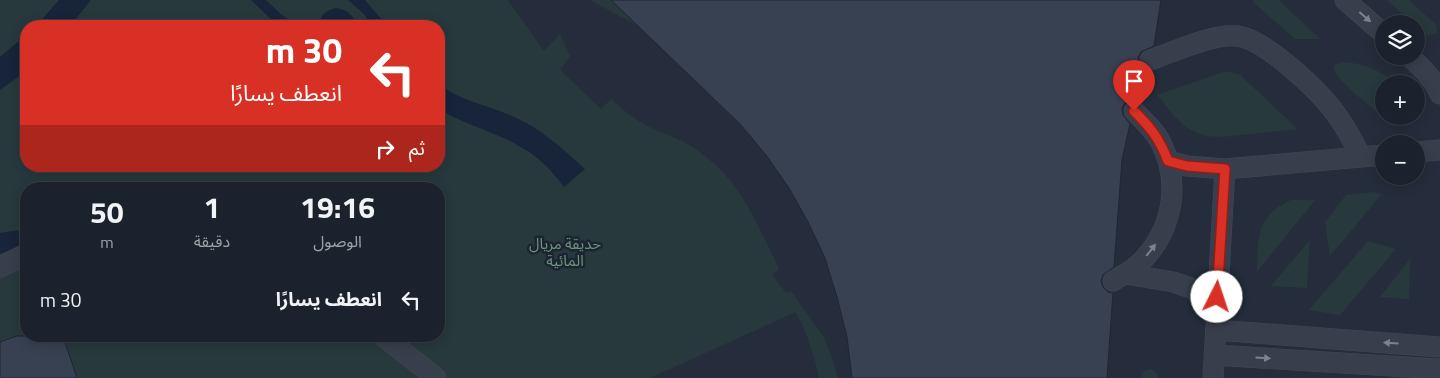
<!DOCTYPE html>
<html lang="ar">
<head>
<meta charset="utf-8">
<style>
	:root { --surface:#1c222d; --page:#292f39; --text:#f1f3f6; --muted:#a0a4aa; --line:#3a3f49 }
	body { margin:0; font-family:"Titillium Web","Noto Sans Arabic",sans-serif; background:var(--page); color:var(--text); direction:rtl; height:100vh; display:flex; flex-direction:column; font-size:19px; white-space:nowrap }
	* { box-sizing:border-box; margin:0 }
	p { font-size:16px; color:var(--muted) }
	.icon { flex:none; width:28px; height:28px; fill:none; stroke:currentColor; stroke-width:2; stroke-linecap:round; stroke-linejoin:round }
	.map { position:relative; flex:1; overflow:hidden; direction:ltr }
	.details { position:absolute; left:20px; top:182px; width:425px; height:160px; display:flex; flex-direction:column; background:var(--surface); border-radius:20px; box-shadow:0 2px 12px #0003,0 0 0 1px var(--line); direction:rtl }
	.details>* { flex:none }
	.guide { position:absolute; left:20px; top:20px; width:425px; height:152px; border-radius:20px; box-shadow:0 2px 12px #0003,0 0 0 1px var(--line); direction:rtl; background:#d93025; color:#fff; overflow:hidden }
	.buttons { position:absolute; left:1375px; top:15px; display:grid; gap:10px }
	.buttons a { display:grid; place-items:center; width:50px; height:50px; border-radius:50%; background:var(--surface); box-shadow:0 2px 12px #0003,0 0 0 1px var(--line); font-size:25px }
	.pin { position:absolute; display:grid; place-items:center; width:42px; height:42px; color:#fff; margin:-51px -21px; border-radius:50% 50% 50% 0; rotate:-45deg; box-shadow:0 0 5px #0007 }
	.pin .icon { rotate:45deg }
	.me { position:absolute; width:55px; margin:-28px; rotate:4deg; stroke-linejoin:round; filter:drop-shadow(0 0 4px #0008) }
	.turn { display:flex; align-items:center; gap:18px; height:105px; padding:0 20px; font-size:22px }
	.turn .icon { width:65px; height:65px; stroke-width:2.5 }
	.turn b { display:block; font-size:35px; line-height:42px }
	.then { display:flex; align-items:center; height:48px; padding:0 20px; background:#0003; gap:10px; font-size:19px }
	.eta { display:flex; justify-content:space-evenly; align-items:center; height:85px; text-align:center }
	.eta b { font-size:30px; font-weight:700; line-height:35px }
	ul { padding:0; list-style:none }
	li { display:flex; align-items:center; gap:15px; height:65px; padding:0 20px }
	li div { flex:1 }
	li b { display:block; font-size:19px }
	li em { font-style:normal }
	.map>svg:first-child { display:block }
	.green { fill:#27393d; fill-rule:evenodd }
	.water { fill:#182439 }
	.building { fill:#374152; stroke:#1f2633 }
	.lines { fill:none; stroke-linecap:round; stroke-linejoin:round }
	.service-casing { stroke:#414855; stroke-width:21 }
	.service { stroke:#383f4c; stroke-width:20 }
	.oneway { fill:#7c8390 }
	.route-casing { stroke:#8d1f18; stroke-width:12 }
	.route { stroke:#d93025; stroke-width:9 }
	.labels { text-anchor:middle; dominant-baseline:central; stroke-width:5; stroke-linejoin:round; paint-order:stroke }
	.park-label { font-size:15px; fill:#6c9779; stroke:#1d2431 }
</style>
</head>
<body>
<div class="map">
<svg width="1440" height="378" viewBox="0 0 1440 378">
	<rect width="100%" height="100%" fill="#252d3c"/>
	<path class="green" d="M0,0h508l36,51 16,-17 10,22 -10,14 41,39 10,-10c11,10 23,20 36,27 13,6 26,10 39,17 52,31 68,74 93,126l-7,5 14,19 5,-2 32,45 9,21 6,21h-19c-5,-24 -12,-45 -23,-66l-146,66h-650zM26,26h413v140h-413zM26,189h413v147h-413z
		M590,0h21l29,27z
		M1256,0h23l41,39h-25l-43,-38z
		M1387,0h22l27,25 1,4 -1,4 -8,3 -12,-9v-3h-3z
		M1342,62c23,1 37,8 54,22h-12v32h27c-7,5 -15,6 -23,3 -10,-5 -53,-40 -54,-50l1,-4z
		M1223,72h9l8,3 58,54 -77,8c-34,0 -44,-18 -64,-42z
		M1374,192l7,3 -51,61 -5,-34 21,-27z
		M1291,200h24l-58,72c1,-34 -2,-56 34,-72z
		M1310,240l-3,48 -36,-2z
		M1368,241l28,8 -56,66 -31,-5z
		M1410,259l-1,40 -29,-2z
		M1151,369l6,4 1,5h-17c1,-6 4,-8 10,-9z"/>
	<path class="water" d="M59,0h32l-21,26h-34z
		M251,0h15l16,15 15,11h-19z
		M348,0h17l22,26h-15l-8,-12z
		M336,8c12,1 17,9 23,18h-40c0,-10 7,-16 17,-18z
		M26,35v36l-26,19v-33z
		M439,84c20,16 47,21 71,31 29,12 52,33 75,54l-21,18c-11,-15 -24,-29 -40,-38 -26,-17 -58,-23 -85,-40z
		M26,229v15l-26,10v-21z"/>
	<path class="building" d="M611,0h550l-7,46 -13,6 -3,5 1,7 8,7 -9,29h-8l-5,3 -3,5 1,7 7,9 -8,36 -8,107 -11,8 -2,6 2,6 5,5 5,1 -6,85h-255l-5,-41 -10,-40 -12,-39 -17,-36 -19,-34 -23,-33 -26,-31z
		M17,336h46l14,42h-77v-36z"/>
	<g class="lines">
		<g class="service-casing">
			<path id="service" d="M1345,0l39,34
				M1409,56c13,12 24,22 31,38
				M1150,60c24,-8 63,-27 88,-24 28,4 84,57 100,81 9,12 16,26 23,40
				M1416,152l24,-2
				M1168,161l19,5 38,3 159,-14
				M0,267l26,-13
				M1126,274l47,8 44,15
				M1113,281c10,-6 21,-11 29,-20 31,-32 39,-78 19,-118 -6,-12 -17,-22 -27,-32
				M1216,330l223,17
				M383,336l53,42
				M1214,355l224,14
				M1213,378l12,-209"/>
		</g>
		<use href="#service" class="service"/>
	</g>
	<defs><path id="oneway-solid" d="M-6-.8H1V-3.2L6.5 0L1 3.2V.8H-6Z" transform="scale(1.25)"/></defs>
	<g class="oneway">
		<use href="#oneway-solid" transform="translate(1365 17) rotate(41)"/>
		<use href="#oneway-solid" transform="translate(1151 250) rotate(-52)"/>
		<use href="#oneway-solid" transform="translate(1391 343) rotate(-176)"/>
		<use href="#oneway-solid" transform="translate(1263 358) rotate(4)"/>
	</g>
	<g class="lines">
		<g class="route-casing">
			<path id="route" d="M1134,111c17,17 25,27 34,50l19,5 38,3 -8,128"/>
		</g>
		<use href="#route" class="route"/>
	</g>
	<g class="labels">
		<g class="park-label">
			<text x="565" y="243">حديقة مريال<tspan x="565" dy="17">المائية</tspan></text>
		</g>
	</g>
</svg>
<div class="buttons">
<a><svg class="icon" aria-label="layers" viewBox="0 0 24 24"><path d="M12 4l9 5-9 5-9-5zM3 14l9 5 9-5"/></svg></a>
<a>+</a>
<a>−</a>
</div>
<div class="pin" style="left:1134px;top:111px;background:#d93025"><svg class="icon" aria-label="arrive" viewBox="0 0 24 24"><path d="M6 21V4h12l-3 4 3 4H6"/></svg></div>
<svg class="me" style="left:1217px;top:297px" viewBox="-20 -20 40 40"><circle r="19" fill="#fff"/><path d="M0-13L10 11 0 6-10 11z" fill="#d93025"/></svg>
<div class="guide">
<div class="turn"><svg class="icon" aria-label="left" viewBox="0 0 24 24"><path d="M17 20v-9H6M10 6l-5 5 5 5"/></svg><div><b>30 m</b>انعطف يسارًا</div></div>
<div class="then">ثم<svg class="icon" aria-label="right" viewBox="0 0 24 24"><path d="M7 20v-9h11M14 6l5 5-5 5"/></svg></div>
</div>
<section class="details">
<div class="eta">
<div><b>19:16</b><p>الوصول</p></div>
<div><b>1</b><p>دقيقة</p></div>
<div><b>50</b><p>m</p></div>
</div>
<ul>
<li><svg class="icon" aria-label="left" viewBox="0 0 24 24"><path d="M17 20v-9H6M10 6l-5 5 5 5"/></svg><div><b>انعطف يسارًا</b></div><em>30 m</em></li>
</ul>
</section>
</div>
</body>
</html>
